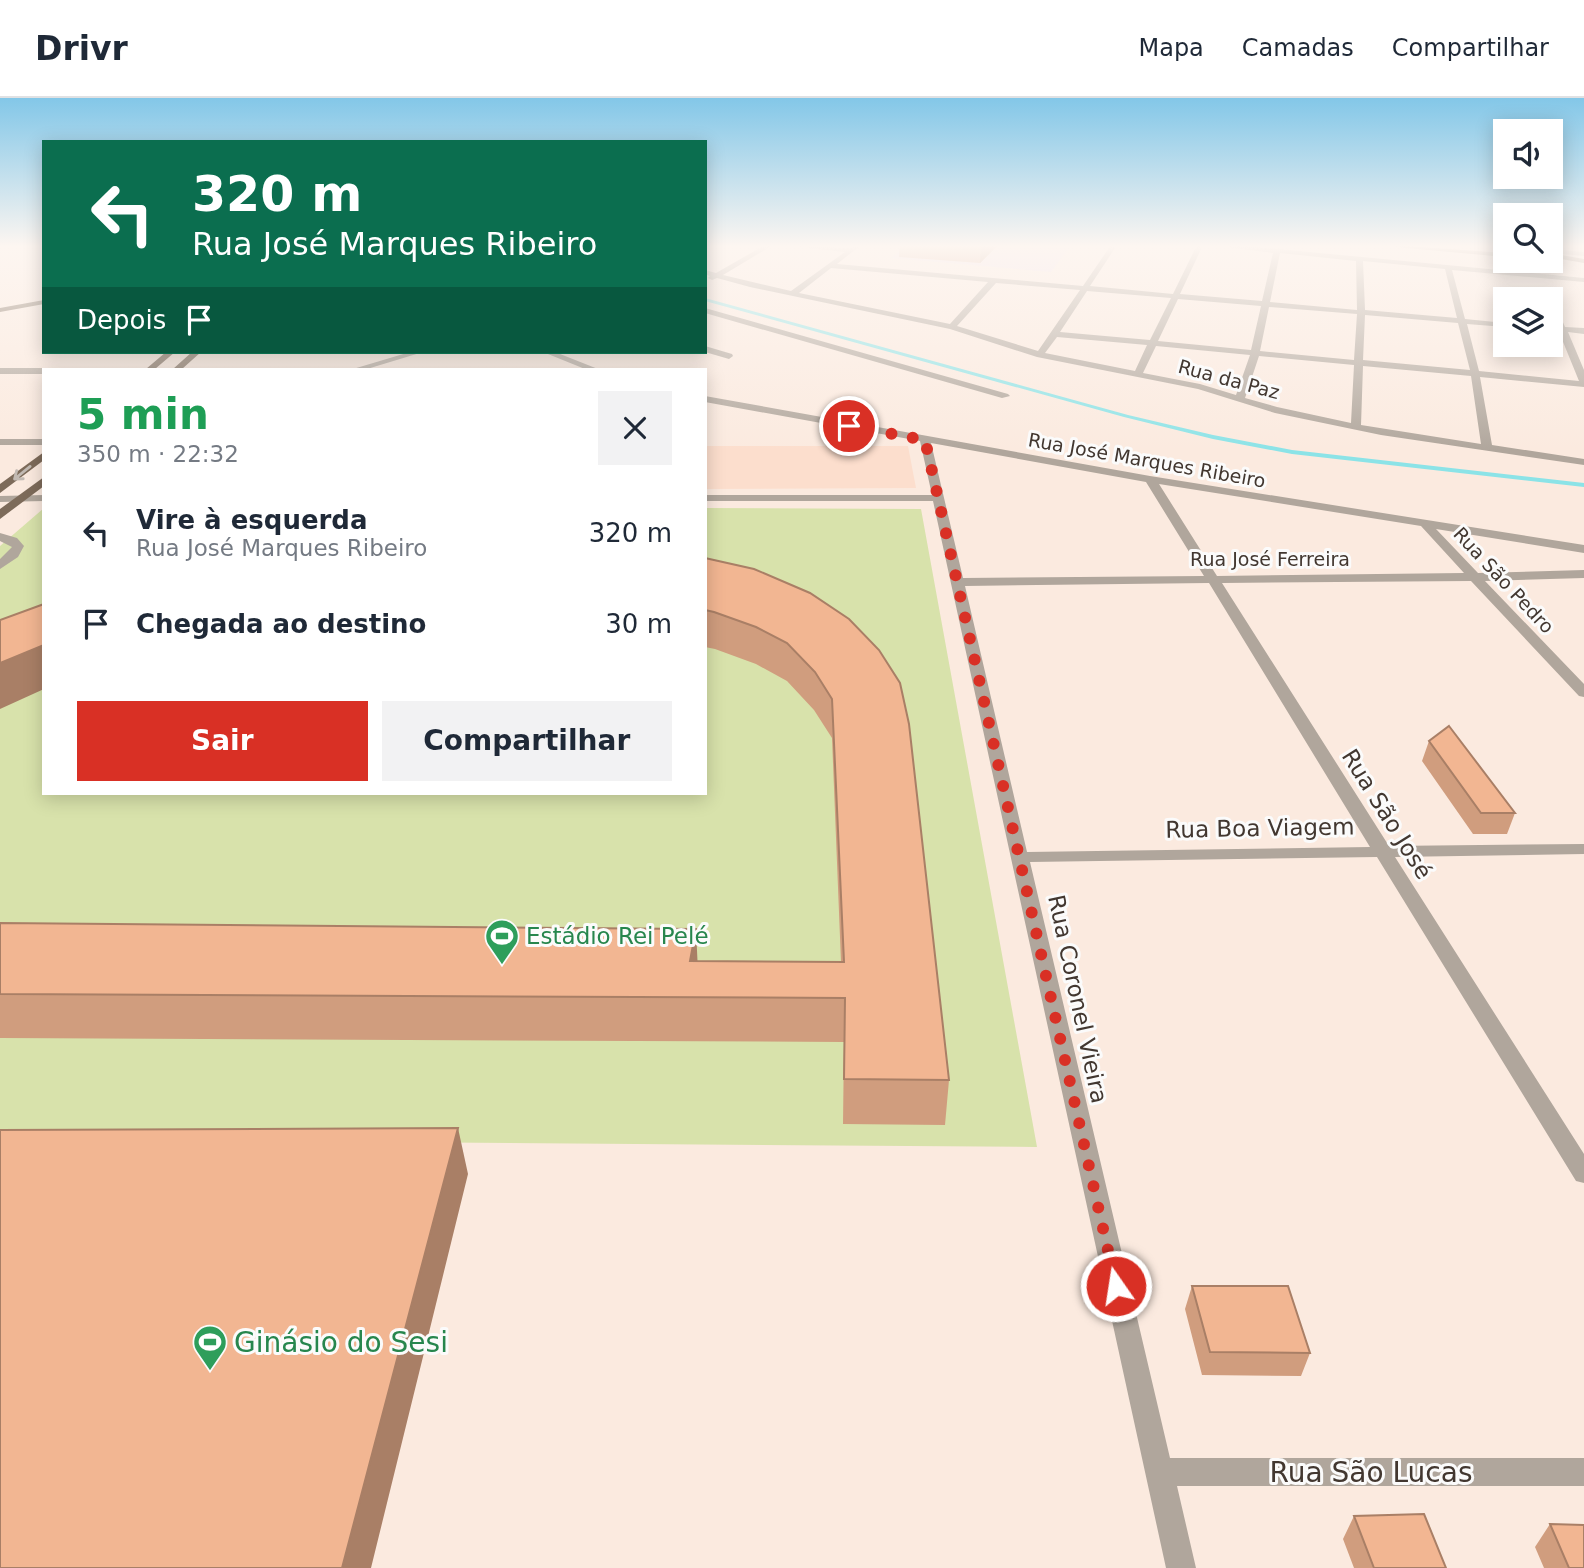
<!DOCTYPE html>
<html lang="pt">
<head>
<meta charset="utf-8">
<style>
	:root { --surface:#fff; --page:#f2f2f3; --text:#1f2937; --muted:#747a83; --line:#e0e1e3; --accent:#d93025 }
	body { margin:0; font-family:"DejaVu Sans",sans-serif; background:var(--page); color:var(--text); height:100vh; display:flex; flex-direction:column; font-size:26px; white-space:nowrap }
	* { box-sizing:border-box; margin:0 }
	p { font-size:23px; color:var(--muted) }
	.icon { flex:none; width:38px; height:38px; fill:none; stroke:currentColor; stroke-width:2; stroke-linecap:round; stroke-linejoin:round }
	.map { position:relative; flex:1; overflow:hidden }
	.sheet { position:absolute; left:42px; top:270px; width:665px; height:427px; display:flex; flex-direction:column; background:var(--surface); border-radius:0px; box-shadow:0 4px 18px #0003 }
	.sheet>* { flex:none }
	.hud { position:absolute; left:42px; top:42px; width:665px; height:214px; border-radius:0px; box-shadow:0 4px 18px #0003; background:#0b6e4f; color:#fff; overflow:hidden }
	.controls { position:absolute; left:1493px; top:21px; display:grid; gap:14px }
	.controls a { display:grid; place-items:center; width:70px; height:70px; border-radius:0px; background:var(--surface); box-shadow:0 4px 18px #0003; font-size:35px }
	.pin { position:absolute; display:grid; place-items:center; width:60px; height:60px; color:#fff; margin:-30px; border:4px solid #fff; border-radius:50%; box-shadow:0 2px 7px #0007 }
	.me { position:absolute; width:77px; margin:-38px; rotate:347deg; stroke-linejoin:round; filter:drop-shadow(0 0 5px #0008) }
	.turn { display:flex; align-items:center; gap:24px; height:147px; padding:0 35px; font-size:32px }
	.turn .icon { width:91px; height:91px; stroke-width:2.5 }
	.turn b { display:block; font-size:49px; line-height:60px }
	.then { display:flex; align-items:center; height:66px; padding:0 35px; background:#0003; gap:14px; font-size:26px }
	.round { display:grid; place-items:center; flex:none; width:74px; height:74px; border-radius:0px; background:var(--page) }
	.summary { display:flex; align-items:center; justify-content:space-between; height:119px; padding:0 35px }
	h1 { font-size:42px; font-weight:700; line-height:52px; color:#1e9e55 }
	.primary-button { display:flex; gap:14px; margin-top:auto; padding:14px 35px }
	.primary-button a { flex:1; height:80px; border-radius:0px; background:var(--accent); color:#fff; font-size:28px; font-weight:700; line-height:80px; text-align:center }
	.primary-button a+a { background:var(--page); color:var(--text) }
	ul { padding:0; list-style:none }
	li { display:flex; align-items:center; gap:21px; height:91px; padding:0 35px }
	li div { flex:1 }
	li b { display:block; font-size:26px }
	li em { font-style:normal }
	header { display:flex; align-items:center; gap:42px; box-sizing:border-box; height:98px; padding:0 35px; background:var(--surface); border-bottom:2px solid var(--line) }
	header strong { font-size:33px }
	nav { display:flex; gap:38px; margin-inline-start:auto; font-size:24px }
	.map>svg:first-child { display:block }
	.built { fill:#fcdecd }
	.education { fill:#eddef0 }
	.green { fill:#d8e2ab }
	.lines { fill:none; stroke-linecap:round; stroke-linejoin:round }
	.stream { fill:#8be3e7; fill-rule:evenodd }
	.minor { fill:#b0a69c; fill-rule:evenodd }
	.major { fill:#7d6b5a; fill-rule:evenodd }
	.wall { fill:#d09d7e }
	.shaded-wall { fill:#a97f66 }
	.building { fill:#f2b692; stroke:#a97f66; stroke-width:2 }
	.oneway { stroke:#c2bab3 }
	.route { stroke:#d93025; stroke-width:12; stroke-dasharray:0 21.6 }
	.labels { text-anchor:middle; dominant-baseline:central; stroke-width:6; stroke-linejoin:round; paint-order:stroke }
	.far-street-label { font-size:19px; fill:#423730; stroke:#fbfbfb }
	.street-label { font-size:23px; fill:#423730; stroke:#fbfbfb }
	.leisure-label { font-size:23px; fill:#27864d; stroke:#fbfbfb; text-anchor:start }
	.near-leisure-label { font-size:28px; fill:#27864d; stroke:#fbfbfb; text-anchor:start }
	.near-street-label { font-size:28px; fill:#423730; stroke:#fbfbfb }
</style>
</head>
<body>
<header>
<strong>Drivr</strong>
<nav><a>Mapa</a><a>Camadas</a><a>Compartilhar</a></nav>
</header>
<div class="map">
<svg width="1584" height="1470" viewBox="0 0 1584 1470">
	<rect width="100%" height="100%" fill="#fbeadf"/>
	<path class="built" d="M705,348h203l8,42 -211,1z"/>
	<path class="education" d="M906,147h165l-20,27 -160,-14z"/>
	<path class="green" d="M44,410v285h661v-285l216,1 116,638 -1037,-8v-593z"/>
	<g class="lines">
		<path class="stream" d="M705,200l423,117 85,20 79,15 292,33v4l-292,-33 -79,-15 -89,-22 -419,-116z"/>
		<path class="minor" d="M765,147h8l-50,30 68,16 54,-39 -62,-7 67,3 11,-3 -24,19 246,22 28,-41h6l-27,41 83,8 24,-49h6l-23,49 82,7 11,-48 -63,-8h25l349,33v4l-132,-12 13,49 40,4v4l-38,-3 12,47 100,10 -20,-49 -9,-2 1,-3h6l-7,-15v-13h-2h5l1,2 11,26 19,1v6l-16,-2 16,38v17l-104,-10 12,68 92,14v6l-203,-30 -106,-22 -77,-24 -161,-32 -87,-28 -200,-42 -33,-9 -5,2 -4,-2 2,-2 -5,-2v-4l11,3zM1280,155l76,8 1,49 -87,-8zM1363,163l82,8 12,49 -92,-8zM831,170l157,14 -38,42 -151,-31zM996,185l84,7 -42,61 -81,-25zM1087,193l84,7 -21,42 -90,-8zM1178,201l83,7 -10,44 -93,-9zM1269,209l88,7 -3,46 -94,-9zM1365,217l93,8 12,47 -107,-10zM1057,239l90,8 -12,26 -90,-18zM1156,248l94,9 -14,40 -36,-11 -57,-11zM1259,258l95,9 -3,58 -74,-16 -32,-9zM1363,268l108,10 10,68 -120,-19z
			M1505,147v4l-8,-3v-1z
			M1550,151l34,3v4l-34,-3z
			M705,210l303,86 2,2 -8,2 -297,-85z
			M705,248l27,8 1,2 -4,3 -24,-7z
			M410,254h13l-56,17h-14z
			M543,254h12l43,17h-13z
			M0,270h44l3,1h-3v5h-44z
			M705,298l445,80 434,69v8l-148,-24 42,44 106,-3v8l-99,3 99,103v13l-5,-1 -108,-115 -249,2 167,263 195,-2v10l-189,3 189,297v29l-8,-2 -199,-324 -347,5 140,596h414v28h-407l19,82h-30l-233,-1067h-228v-6h227l-12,-54 -215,-39zM931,345l215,39 58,94 -241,2zM1159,386l262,42 43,47 -247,3zM1209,485l161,264 -343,5 -62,-266z
			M0,341h44v6h-44z
			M44,397v6l-44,1v-6z
			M0,435l17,5 7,8 -6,11 -18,12v-10l12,-12 -12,-6z"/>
		<path class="major" d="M1393,147l112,8v4l-109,-10z
			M1550,155l34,6v4l-34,-6z
			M44,202v4l-44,8v-4z
			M166,254h9l-20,17h-9z
			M192,254h9l-19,17h-9z
			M44,354v8l-44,33v-9z
			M44,379v9l-44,33v-10z"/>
	</g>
	<path class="wall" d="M900,147h98l-18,18 -81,-6z
		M705,460l105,35 139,487 -4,45 -102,-1 1,-82 -844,-4v-115l698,38 143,1 -9,-224 -18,-28 -27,-29 -31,-17 -41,-15 -10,-2z
		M1429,643l86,72 -8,21h-34l-51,-73z
		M1192,1188l118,67 -9,23 -99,-1 -17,-66z
		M1354,1418l92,52h-92l-11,-29z
		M1550,1426l34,44h-40l-9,-21z"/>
	<path class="shaded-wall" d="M983,147h15l-18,18 1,-17z
		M44,547v44l-44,20v-46z
		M696,831l2,43 -8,-11z
		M458,1030l10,46 -97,394h-29z"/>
	<path class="building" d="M705,460l49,11 56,24 39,26 30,31 21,33 9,41 40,356 -105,-1 1,-81 -845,-4v-71l696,6 -6,32 154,1 -12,-263 -17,-27 -28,-29 -31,-16 -42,-15 -9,-2z
		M44,506v41l-44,18v-43z
		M1449,628l66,87h-34l-52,-72z
		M458,1030l-116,440h-342v-438z
		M1192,1188h96l22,67 -100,-1z
		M1424,1416l22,54h-72l-20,-52z
		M1550,1426l34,1v43h-15z"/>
	<defs><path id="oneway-shaft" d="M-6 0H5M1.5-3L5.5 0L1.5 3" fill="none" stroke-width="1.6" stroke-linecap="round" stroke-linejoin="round" transform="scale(1.75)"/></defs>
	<use class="oneway" href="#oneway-shaft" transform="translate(22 375) rotate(141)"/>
	<linearGradient id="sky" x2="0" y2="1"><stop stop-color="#83c7e8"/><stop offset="0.42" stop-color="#fdf6f1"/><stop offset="1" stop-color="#fdf6f1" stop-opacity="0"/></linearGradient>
	<rect width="1584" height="353" fill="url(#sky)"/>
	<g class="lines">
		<path class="route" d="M849,328l76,14 191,846"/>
	</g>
	<defs>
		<g id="stadium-pin" transform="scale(1.75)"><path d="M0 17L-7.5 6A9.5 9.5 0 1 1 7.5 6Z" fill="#2e9e5b" stroke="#fbfbfb"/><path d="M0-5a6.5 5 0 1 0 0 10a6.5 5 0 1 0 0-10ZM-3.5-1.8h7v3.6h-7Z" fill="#fff"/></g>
	</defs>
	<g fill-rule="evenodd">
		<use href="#stadium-pin" x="502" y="838"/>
		<use href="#stadium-pin" x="210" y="1244"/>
	</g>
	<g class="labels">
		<g class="far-street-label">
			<text transform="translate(1229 281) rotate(15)">Rua da Paz</text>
			<text transform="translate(1147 362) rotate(10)">Rua José Marques Ribeiro</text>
			<text x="1270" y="461">Rua José Ferreira</text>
			<text transform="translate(1504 482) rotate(47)">Rua São Pedro</text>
		</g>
		<g class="street-label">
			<text transform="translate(1387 716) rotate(58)">Rua São José</text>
			<text transform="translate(1260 730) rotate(-1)">Rua Boa Viagem</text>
			<text transform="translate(1078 901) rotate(78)">Rua Coronel Vieira</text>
		</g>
		<g class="leisure-label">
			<text x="526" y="838">Estádio Rei Pelé</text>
		</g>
		<g class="near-leisure-label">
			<text x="234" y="1244">Ginásio do Sesi</text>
		</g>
		<g class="near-street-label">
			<text x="1371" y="1374">Rua São Lucas</text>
		</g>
	</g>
</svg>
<div class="controls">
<a><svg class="icon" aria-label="sound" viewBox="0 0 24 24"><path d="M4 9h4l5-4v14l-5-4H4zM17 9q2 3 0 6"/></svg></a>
<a><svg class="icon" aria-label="search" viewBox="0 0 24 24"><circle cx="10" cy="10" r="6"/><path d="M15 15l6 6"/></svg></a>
<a><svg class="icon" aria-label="layers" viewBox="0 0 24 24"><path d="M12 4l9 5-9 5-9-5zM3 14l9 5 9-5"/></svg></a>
</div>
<div class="pin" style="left:849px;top:328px;background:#d93025"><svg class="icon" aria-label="arrive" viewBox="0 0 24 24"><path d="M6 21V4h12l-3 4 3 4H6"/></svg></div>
<svg class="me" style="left:1116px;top:1188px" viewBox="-20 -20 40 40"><circle r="17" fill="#d93025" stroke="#fff" stroke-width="3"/><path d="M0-11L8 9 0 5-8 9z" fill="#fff"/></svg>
<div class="hud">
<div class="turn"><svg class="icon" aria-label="left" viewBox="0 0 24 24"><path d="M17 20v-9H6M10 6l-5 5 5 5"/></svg><div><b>320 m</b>Rua José Marques Ribeiro</div></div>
<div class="then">Depois<svg class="icon" aria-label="arrive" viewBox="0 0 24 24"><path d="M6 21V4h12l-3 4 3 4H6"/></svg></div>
</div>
<section class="sheet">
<div class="summary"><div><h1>5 min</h1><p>350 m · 22:32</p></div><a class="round"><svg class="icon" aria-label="close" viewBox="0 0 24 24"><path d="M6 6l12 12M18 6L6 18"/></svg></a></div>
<ul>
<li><svg class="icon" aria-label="left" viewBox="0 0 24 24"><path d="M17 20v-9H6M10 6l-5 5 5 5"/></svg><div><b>Vire à esquerda</b><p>Rua José Marques Ribeiro</p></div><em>320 m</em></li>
<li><svg class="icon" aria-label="arrive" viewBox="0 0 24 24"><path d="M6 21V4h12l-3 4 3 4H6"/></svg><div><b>Chegada ao destino</b></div><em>30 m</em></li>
</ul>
<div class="primary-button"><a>Sair</a><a>Compartilhar</a></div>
</section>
</div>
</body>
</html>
